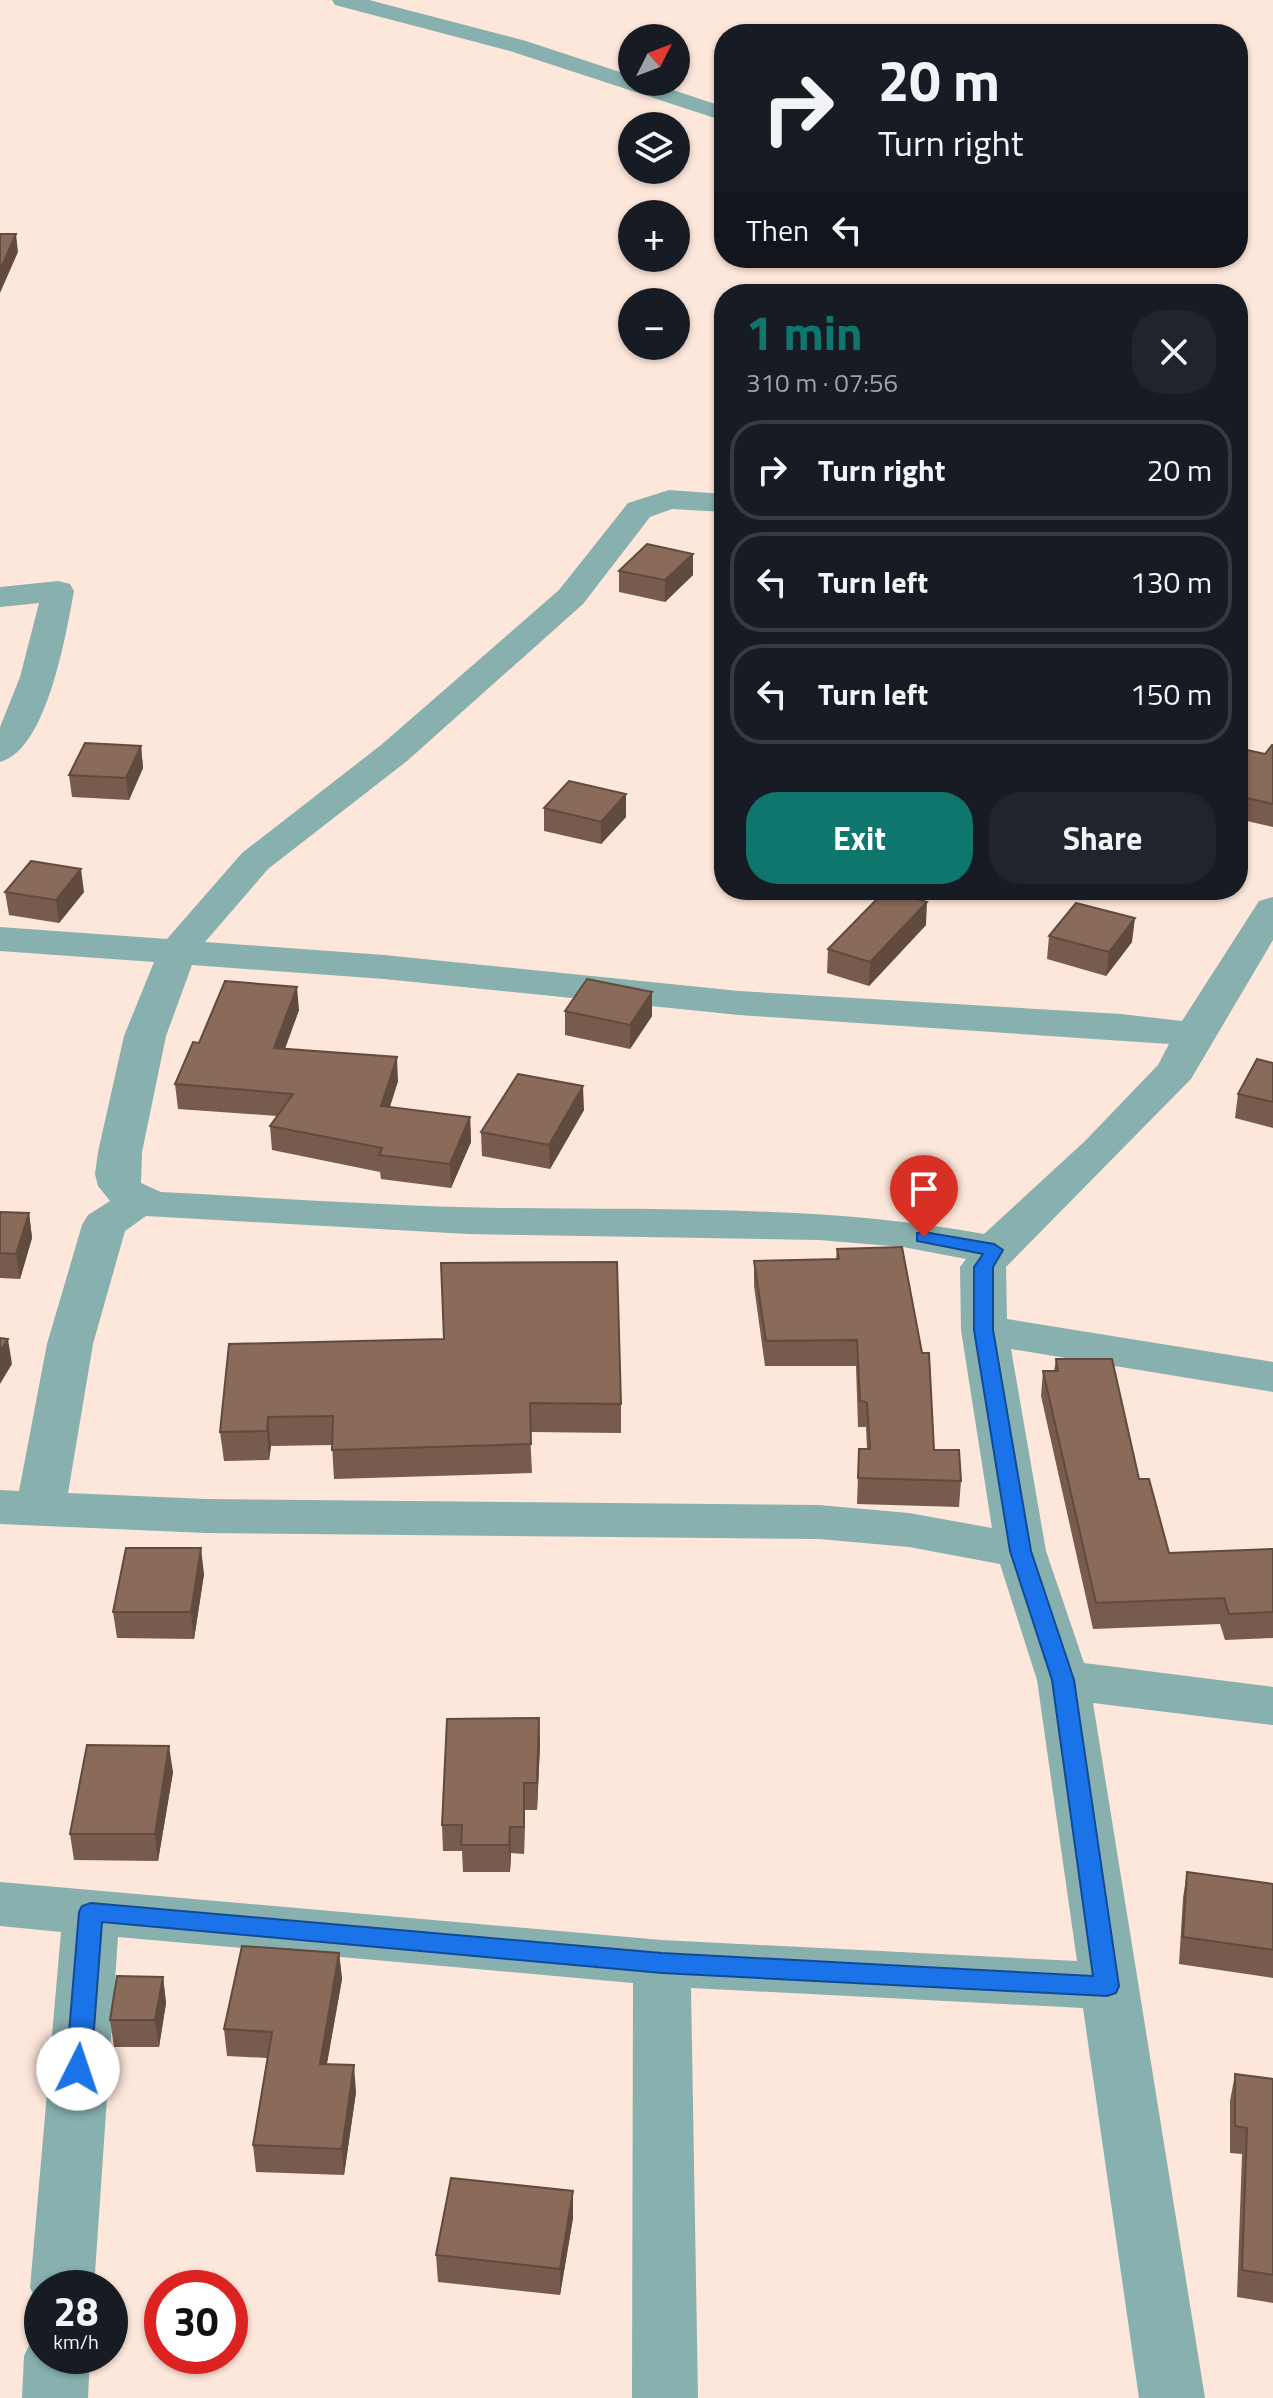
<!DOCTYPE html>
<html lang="en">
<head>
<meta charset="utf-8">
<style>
	:root { --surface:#171b24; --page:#20242c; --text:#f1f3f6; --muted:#9ea1a6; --line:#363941; --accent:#0f766e }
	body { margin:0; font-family:"Titillium Web",sans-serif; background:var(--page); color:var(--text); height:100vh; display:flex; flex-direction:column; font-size:30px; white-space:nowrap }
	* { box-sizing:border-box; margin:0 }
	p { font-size:26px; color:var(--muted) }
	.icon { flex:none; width:44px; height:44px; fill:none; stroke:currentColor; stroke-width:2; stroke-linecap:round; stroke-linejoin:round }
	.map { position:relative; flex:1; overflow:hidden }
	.drawer { position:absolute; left:714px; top:284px; width:534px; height:616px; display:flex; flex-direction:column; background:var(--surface); border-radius:32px; box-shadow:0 2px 6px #0004 }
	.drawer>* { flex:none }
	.guide { position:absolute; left:714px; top:24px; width:534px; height:244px; border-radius:32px; box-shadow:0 2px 6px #0004; background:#171b24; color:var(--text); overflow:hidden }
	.needle { width:52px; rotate:48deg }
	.tools { position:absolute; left:618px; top:24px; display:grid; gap:16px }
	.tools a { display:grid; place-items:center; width:72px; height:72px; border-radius:50%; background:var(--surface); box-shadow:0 2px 6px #0004; font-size:40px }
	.speed { position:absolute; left:24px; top:2270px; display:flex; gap:16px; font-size:40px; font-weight:700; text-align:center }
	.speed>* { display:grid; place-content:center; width:104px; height:104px; border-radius:50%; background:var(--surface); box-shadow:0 2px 6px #0004; line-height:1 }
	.speed small { font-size:20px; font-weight:400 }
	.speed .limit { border:12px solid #d22; background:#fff; color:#111 }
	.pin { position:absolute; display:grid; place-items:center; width:68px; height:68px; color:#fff; margin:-82px -34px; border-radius:50% 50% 50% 0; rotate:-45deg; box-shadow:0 0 8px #0007 }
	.pin .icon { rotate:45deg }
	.me { position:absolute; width:88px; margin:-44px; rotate:4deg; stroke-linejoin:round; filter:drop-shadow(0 0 6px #0008) }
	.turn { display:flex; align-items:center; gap:28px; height:168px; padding:0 32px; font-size:36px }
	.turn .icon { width:104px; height:104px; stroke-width:2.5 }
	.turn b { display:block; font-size:56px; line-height:68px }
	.then { display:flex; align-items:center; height:76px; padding:0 32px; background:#0003; gap:16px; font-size:30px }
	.round { display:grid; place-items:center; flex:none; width:84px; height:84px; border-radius:32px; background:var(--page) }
	.summary { display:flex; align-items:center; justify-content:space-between; height:136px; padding:0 32px }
	h1 { font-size:48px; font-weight:700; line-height:60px; color:var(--accent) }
	.primary-button { display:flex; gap:16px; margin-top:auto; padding:16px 32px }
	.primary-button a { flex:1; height:92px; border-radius:32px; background:var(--accent); color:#fff; font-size:32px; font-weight:700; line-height:92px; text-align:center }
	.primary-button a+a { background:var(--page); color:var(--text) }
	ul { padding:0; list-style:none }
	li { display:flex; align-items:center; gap:24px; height:100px; margin:0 16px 12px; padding:0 16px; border:4px solid var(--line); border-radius:32px }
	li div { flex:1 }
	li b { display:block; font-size:30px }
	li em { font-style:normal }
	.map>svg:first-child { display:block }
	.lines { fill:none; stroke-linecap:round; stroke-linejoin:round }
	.street { fill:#87b0af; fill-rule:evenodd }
	.wall { fill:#775b4c }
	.shaded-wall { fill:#614a3e }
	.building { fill:#8a6a58; stroke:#614a3e; stroke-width:2 }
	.route { fill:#1a73e8; stroke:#114b97; stroke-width:2 }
</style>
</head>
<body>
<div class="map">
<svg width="1273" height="2398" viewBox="0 0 1273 2398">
	<rect width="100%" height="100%" fill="#fde6da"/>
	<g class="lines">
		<path class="street" d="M332,0h37l157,41 106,35v6h17l75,25v14l-214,-70 -175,-46z
			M669,490l55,4v18l-52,-3 -22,8 -67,87 -176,157 -139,108 -63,73 179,13 355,36 382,23 61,7 77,-120 14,-4v43l-82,139 -185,188 1,52 266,43v30l-262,-43 35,202 38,112 189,24v38l-180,-22 112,695h-66l-56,-390 -392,-20 7,410h-66l1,-415 -515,-46 -24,351h-52v21l-12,-21 31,-356 -61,-6v-44l662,58 415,21 -40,-281 -37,-116 -91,-17 -90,-8 -613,-6 -206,-9v-34l19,1 28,-147 35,-119 6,-10 22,-14 -12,-15 -3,-12 3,-22 26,-116 30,-74 -154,-11v-24l167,12 75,-86 139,-108 178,-155 69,-87zM192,965l192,14 355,36 430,29 -11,21 -73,76 -101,93c-159,-29 -322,-24 -484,-26 -113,-2 -226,-10 -339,-16l-20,-9 1,-31 24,-116zM146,1216l322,18 351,6 84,7 63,12 -6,8 1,63 31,198 -83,-15 -90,-8 -613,-6 -138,-6 25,-149 32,-113z
			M58,581l12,3 4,7c-8,43 -27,159 -74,171v-35l20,-50 19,-74 -39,4v-20z
			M42,2332v24h48l-2,42h-66l2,-42 10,-21z"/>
	</g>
	<path class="wall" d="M693,554v21l-28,27 -46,-10v-21z
		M1273,745v82l-35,-8v-71l27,6z
		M141,746l2,22 -14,32 -57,-3 -3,-22z
		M544,808l82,9 -25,27 -57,-13z
		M5,892h79l-25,31 -50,-8z
		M926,925l-57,61 -42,-13 1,-24z
		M1049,936l83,6 -26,34 -59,-17z
		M652,992v24l-22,33 -65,-14v-24z
		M299,1010l-14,39 113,32 -8,26 80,10 1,25 -20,46 -70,-9 -1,-7 -108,-22 -2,-24 7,-10 -99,-7 -3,-25 24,-41z
		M1273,1063v65l-38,-10 3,-24z
		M584,1110l-34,59 -68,-13 -1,-24z
		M0,1212l29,1 3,25 -12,41 -20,-1z
		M837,1249l97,201 27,31 -2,26 -102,-3 2,-55h8l-1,-22h-8l-2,-61h-91l-11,-80v-25l82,-2z
		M444,1339l177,65v29l-91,-1 2,41 -198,6 -2,-34 -61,1 -2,14 -45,1 -4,-29z
		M1056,1359l83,120 30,74 104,-4v89l-48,2 -5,-16 -127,5 -52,-233 2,-25h11z
		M204,1574l-10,65 -77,-1 -4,-26z
		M539,1718l1,27 -3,65h-12l-1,44 -13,-1 -1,19h-47l-1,-21h-19l-1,-26z
		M173,1772l-15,89 -84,-1 -4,-26z
		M1187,1872l86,12v94l-94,-14 4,-66z
		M339,1953l3,26 -15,85 29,28 -12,83 -88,-3 -3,-27 14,-87 -40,-2 -3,-27z
		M163,1977l3,26 -7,44h-45l-4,-27z
		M1235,2074l38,5v224l-36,-6 5,-143 -12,-1v-52z
		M573,2191v27l-13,77 -122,-13 -2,-27z"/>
	<path class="shaded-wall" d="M16,234l2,18 -18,41v-23z
		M693,554v21l-28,27v-22z
		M141,746l2,22 -14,32 -3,-22z
		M626,794v23l-25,27v-22z
		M81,869l3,23 -25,31 -3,-23z
		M927,902l-1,23 -57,61 1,-24z
		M1135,918l-3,24 -26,34 3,-24z
		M297,987l2,23 -23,62 -2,-24z
		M652,992v24l-22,33v-24z
		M397,1057l1,24 -16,49 -1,-24z
		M583,1086l1,24 -34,59 -1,-24z
		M470,1117l1,25 -20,46 -1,-24z
		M29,1213l3,25 -12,41 -4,-25z
		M8,1339l4,25 -12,20v-32z
		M268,1417l3,29 -2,14 -2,-29z
		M201,1548l3,26 -10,65 -3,-27z
		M539,1718l1,27 -3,65v-27z
		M169,1746l4,26 -15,89 -3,-27z
		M524,1783l1,27 -1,44z
		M510,1827l1,26 -1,19 -1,-27z
		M339,1953l3,26 -20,111 -2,-26z
		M163,1977l3,26 -7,44 -4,-27z
		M354,2065l2,27 -12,83 -2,-26z
		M573,2191v27l-13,77v-26z"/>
	<path class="building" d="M0,234h16l-16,36z
		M647,544l46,10 -28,26 -46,-9z
		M85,743l56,3 -15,32 -57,-3z
		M1272,745h1v59l-35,-8v-48l27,6z
		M569,781l57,13 -25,28 -57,-14z
		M31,861l50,8 -25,31 -51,-8z
		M886,890l41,12 -57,60 -42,-13z
		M1076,903l59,15 -26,34 -60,-16z
		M587,979l65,13 -22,33 -65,-14z
		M225,981l72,6 -23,61 123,9 -16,49 89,11 -20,47 -71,-9 3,-7 -112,-22 23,-32 -118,-10 18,-42 6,1z
		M1257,1059l16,4v39l-35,-8z
		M518,1074l65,12 -34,59 -68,-13z
		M0,1212l29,1 -13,41 -16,-1z
		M902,1247l20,106h7l5,97h25l2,31 -103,-3 1,-29h11l-3,-47 -7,-1 -3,-61 -91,1 -12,-80 85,-2 -2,-10z
		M617,1262l4,142 -91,-1 1,41 -199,6 1,-34 -65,1 -1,14 -47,1 9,-88 215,-5 -3,-76z
		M0,1338l8,1 -8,13z
		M1056,1359h56l27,120h10l20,74 104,-4v63l-44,2 -5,-16 -128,5 -53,-232h15z
		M126,1548h75l-10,64h-78z
		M539,1718l-2,65h-13v44h-14l-1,18h-48l1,-20h-20l5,-106z
		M87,1745l82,1 -14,88h-85z
		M1187,1872l86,12v66l-90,-13z
		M242,1946l97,7 -19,111 34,1 -12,84 -89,-4 19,-113 -48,-3z
		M117,1976l46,1 -8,43h-45z
		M1235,2074l38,5v196l-31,-5 5,-142 -12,-2z
		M451,2178l122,13 -13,78 -124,-14z"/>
	<path class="route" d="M924,1232l70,12 9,6 -10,17v63l38,221 43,129 45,306 -3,7 -9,3 -445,-23 -560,-51 -11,147 -4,7 -9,3 -8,-3 -4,-7 13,-157 3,-6 9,-3 571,50 431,23 -41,-296 -42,-129 -36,-221v-63l9,-13 -66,-13v-8z"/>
</svg>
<div class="tools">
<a><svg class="needle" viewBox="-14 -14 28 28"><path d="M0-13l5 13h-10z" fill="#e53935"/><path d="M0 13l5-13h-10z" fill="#9ea1a6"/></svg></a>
<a><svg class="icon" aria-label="layers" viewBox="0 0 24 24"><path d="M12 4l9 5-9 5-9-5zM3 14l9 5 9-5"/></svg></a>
<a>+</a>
<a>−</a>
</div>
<div class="speed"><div>28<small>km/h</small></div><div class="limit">30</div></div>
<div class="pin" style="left:924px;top:1237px;background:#d93025"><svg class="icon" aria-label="arrive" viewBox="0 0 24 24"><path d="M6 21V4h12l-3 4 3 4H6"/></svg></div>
<svg class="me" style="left:78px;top:2069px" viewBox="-20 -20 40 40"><circle r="19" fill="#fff"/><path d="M0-13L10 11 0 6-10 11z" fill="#1a73e8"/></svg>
<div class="guide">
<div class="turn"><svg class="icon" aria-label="right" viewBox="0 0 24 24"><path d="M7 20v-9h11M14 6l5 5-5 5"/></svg><div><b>20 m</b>Turn right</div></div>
<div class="then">Then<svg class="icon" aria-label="left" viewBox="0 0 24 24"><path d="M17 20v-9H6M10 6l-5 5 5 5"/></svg></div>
</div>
<section class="drawer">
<div class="summary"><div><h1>1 min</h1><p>310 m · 07:56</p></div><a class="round"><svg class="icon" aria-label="close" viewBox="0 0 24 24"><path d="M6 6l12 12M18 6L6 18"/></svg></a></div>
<ul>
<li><svg class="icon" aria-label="right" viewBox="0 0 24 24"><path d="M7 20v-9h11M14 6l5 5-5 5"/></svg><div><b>Turn right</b></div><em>20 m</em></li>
<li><svg class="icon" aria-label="left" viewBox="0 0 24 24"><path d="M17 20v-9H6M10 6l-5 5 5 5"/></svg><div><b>Turn left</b></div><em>130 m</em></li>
<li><svg class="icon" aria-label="left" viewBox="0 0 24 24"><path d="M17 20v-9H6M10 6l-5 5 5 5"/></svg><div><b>Turn left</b></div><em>150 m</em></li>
</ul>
<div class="primary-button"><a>Exit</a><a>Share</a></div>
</section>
</div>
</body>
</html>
